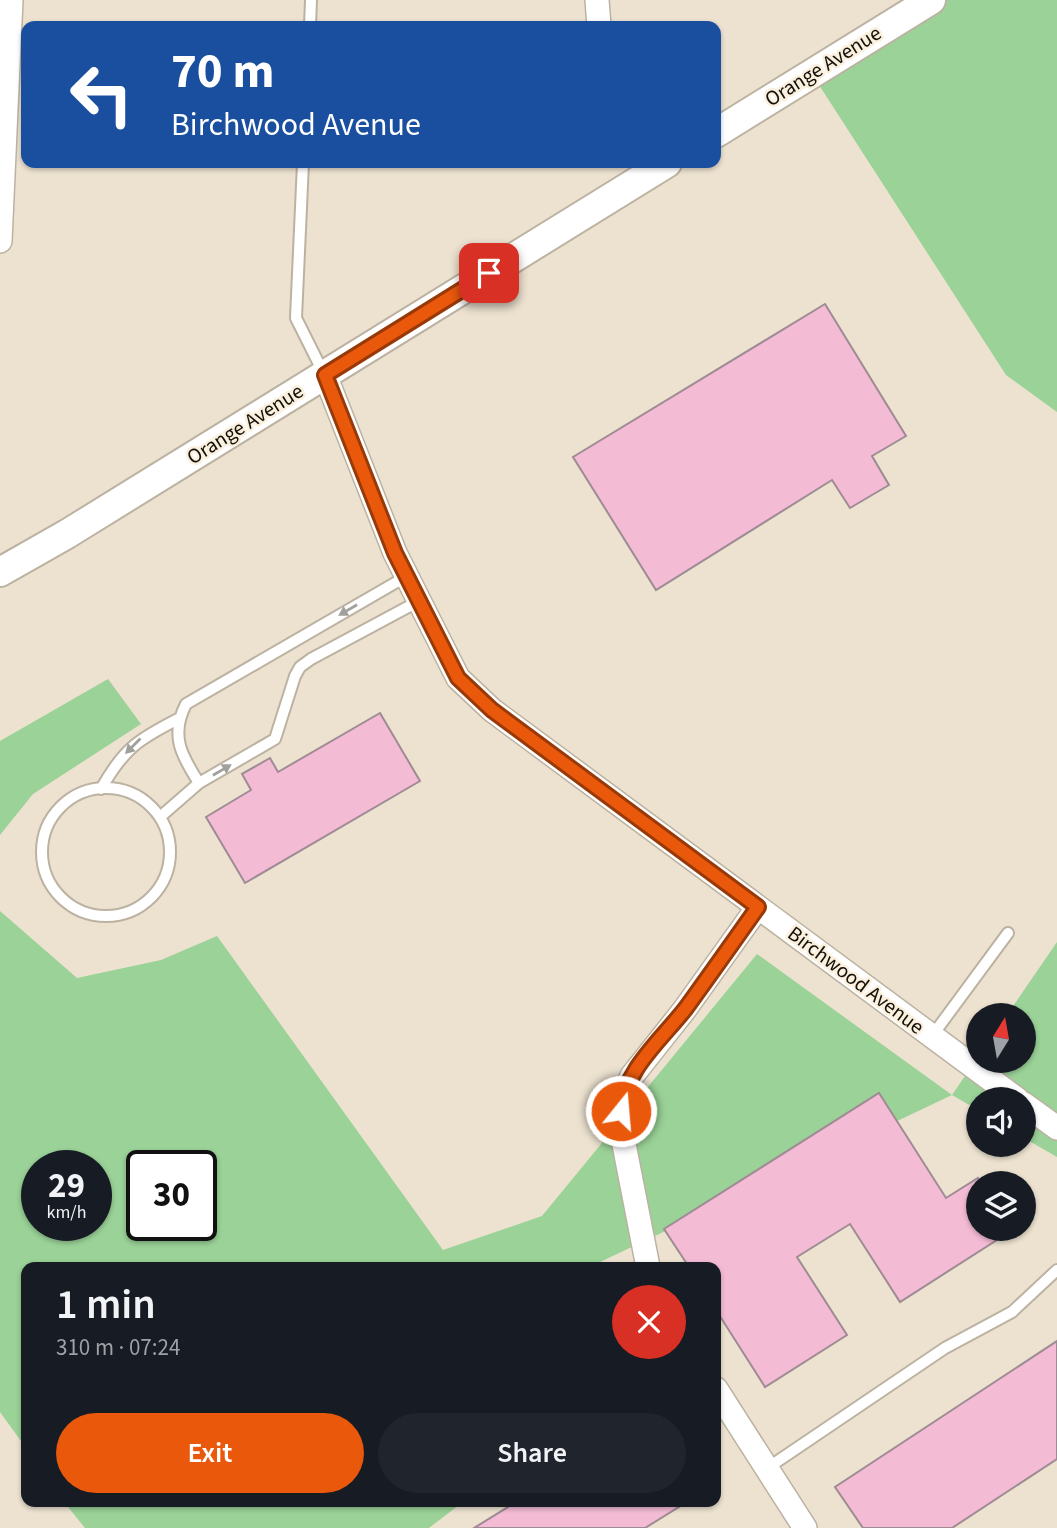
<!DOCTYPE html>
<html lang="en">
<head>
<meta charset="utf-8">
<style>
	:root { --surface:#171b24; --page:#20242c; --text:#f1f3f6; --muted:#9ea1a6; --accent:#ea580c }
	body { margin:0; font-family:"Source Sans 3",sans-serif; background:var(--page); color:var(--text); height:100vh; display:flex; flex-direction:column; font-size:26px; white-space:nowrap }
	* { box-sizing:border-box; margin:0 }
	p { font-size:23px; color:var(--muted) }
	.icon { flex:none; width:38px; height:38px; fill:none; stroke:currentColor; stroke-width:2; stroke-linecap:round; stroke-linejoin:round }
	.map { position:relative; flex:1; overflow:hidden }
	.details { position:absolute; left:21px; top:1262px; width:700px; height:245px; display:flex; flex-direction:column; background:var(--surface); border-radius:14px; box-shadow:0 2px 5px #0004 }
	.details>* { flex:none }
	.top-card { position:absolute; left:21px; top:21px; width:700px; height:147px; border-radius:14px; box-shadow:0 2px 5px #0004; background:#1a4fa0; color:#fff; overflow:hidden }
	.needle { width:46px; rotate:11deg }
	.fabs { position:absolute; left:966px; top:1003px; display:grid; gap:14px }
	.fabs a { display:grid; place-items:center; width:70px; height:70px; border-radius:50%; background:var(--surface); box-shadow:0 2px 5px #0004; font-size:35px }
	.speed { position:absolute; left:21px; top:1150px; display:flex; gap:14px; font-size:35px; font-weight:700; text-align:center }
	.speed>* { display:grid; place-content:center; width:91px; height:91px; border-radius:50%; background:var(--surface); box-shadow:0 2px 5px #0004; line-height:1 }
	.speed small { font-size:18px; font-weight:400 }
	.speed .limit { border:4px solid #111; border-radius:10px; background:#fff; color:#111 }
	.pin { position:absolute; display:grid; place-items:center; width:60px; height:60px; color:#fff; margin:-30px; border-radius:14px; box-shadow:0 4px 10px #0006 }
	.me { position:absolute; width:77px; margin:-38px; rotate:17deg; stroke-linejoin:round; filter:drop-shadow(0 0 5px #0008) }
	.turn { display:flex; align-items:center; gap:24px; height:147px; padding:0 35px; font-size:32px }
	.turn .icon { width:91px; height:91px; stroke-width:2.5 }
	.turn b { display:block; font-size:49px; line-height:60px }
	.round { display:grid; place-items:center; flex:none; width:74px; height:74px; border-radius:37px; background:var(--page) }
	.summary { display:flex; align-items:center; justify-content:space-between; height:119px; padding:0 35px }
	h1 { font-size:42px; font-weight:600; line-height:52px }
	.cta { display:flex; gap:14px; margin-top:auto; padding:14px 35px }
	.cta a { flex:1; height:80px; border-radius:42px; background:var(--accent); color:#fff; font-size:28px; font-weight:600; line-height:80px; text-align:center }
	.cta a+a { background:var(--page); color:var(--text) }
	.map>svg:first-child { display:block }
	.green { fill:#9ad297; fill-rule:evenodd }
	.building { fill:#f4bbd5; stroke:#9f8b93; stroke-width:2 }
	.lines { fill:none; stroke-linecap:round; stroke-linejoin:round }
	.service-casing { stroke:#bcb2a1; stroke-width:14 }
	.minor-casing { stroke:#bcb2a1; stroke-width:26 }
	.tertiary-casing { stroke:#bcb2a1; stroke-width:32 }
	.service { stroke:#fff; stroke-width:10 }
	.minor { stroke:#fff; stroke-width:23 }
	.tertiary { stroke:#fff; stroke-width:28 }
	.oneway { fill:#a1a09d }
	.route-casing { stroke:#983908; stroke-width:18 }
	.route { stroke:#ea580c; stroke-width:12 }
	.labels { text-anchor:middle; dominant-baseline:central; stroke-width:5; stroke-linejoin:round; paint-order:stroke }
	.street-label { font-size:21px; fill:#14110b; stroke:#faf0dd }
</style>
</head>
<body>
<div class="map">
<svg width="1057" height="1528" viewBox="0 0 1057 1528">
	<rect width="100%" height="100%" fill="#ede2d0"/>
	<path class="green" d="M911,0h146v412l-51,-37 -196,-304z
		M108,679l33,45 -108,70 -33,41v-94z
		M0,911l77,67 84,-18 56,-24 226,314 99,-34 215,-262 195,141 26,-38v3h46v-45h-17l50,-73v215l-33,-19v-39h-46v11l-26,-15 -354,168 -2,4h-570v181l-26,-36zM37,1166h59v59h-59zM142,1166h59v59h-59z
		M64,1502h399l-34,26h-344z"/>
	<path class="building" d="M825,304l81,132 -34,20 17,29 -39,23 -18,-28 -176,110 -83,-133z
		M380,713l40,68 -175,102 -39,-66 45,-27 -9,-16 28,-16 8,14z
		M879,1093l67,105 32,-20 3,5h-3v45h31l2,3 -111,71 -50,-78 -53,33 50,78 -82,52 -49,-77v-43h-27l-25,-38z
		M1057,1341v118l-105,69h-89l-28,-41z
		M516,1502h171l-42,26h-171z"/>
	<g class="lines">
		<g class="service-casing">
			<path id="service" d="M310,26l1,-26
				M303,163l-7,155 27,54
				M407,576l-221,128c-16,31 -5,51 13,79l76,-44 20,-63 5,-9 11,-8 108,-58
				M42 852a64 64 0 1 1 128 0a64 64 0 1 1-128 0Z
				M101,789c23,-41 38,-50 77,-70
				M160,817l39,-34
				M932,1036l76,-103
				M766,1469l179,-121 67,-36 45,-42"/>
		</g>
		<g class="minor-casing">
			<path id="minor" d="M597,0l2,26
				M0,241l11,-241
				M325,375l70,178 63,125 34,32 525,389
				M1024,1104l33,24
				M648,1267l-27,-138 1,-33 10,-20 53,-67 73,-102
				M716,1389l89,139"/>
		</g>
		<g class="tertiary-casing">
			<path id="tertiary" d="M716,133l215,-133
				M0,572l67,-38 600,-371"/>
		</g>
		<use href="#service" class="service"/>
		<use href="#minor" class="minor"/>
		<use href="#tertiary" class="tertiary"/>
	</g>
	<defs><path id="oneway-solid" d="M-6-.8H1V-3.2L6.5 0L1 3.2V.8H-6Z" transform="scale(1.75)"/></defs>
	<g class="oneway">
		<use href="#oneway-solid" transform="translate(348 610) rotate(150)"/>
		<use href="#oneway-solid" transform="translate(133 746) rotate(135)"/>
		<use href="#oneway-solid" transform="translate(222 770) rotate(-30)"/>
	</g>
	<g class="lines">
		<g class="route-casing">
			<path id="route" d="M489,273l-164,102 70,178 63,125 34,32 266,197c-24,34 -48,68 -72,101 -24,31 -62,62 -65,103"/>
		</g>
		<use href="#route" class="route"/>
	</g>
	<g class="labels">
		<g class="street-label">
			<text transform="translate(823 66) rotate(-32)">Orange Avenue</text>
			<text transform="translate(245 424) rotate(-32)">Orange Avenue</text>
			<text transform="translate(856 980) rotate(37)">Birchwood Avenue</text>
		</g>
	</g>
</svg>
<div class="fabs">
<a><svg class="needle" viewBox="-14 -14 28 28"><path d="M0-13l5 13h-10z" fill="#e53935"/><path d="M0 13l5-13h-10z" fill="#9ea1a6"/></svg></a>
<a><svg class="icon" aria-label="sound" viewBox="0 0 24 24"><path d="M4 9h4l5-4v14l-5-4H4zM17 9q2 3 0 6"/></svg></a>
<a><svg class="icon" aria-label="layers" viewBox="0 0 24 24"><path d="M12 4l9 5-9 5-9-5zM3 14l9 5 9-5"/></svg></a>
</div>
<div class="speed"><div>29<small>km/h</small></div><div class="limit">30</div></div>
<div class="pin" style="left:489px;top:273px;background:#d93025"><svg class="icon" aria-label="arrive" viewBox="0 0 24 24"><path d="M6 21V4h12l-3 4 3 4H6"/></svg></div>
<svg class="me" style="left:621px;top:1111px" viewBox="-20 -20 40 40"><circle r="17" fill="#ea580c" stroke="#fff" stroke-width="3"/><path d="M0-11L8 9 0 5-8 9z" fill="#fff"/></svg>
<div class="top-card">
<div class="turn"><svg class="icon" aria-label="left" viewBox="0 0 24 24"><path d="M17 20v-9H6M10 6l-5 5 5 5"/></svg><div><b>70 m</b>Birchwood Avenue</div></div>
</div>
<section class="details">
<div class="summary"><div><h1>1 min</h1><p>310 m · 07:24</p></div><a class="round" style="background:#d93025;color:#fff"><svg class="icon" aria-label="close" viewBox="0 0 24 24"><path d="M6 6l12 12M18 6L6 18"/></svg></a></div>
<div class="cta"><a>Exit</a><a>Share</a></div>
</section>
</div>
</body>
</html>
